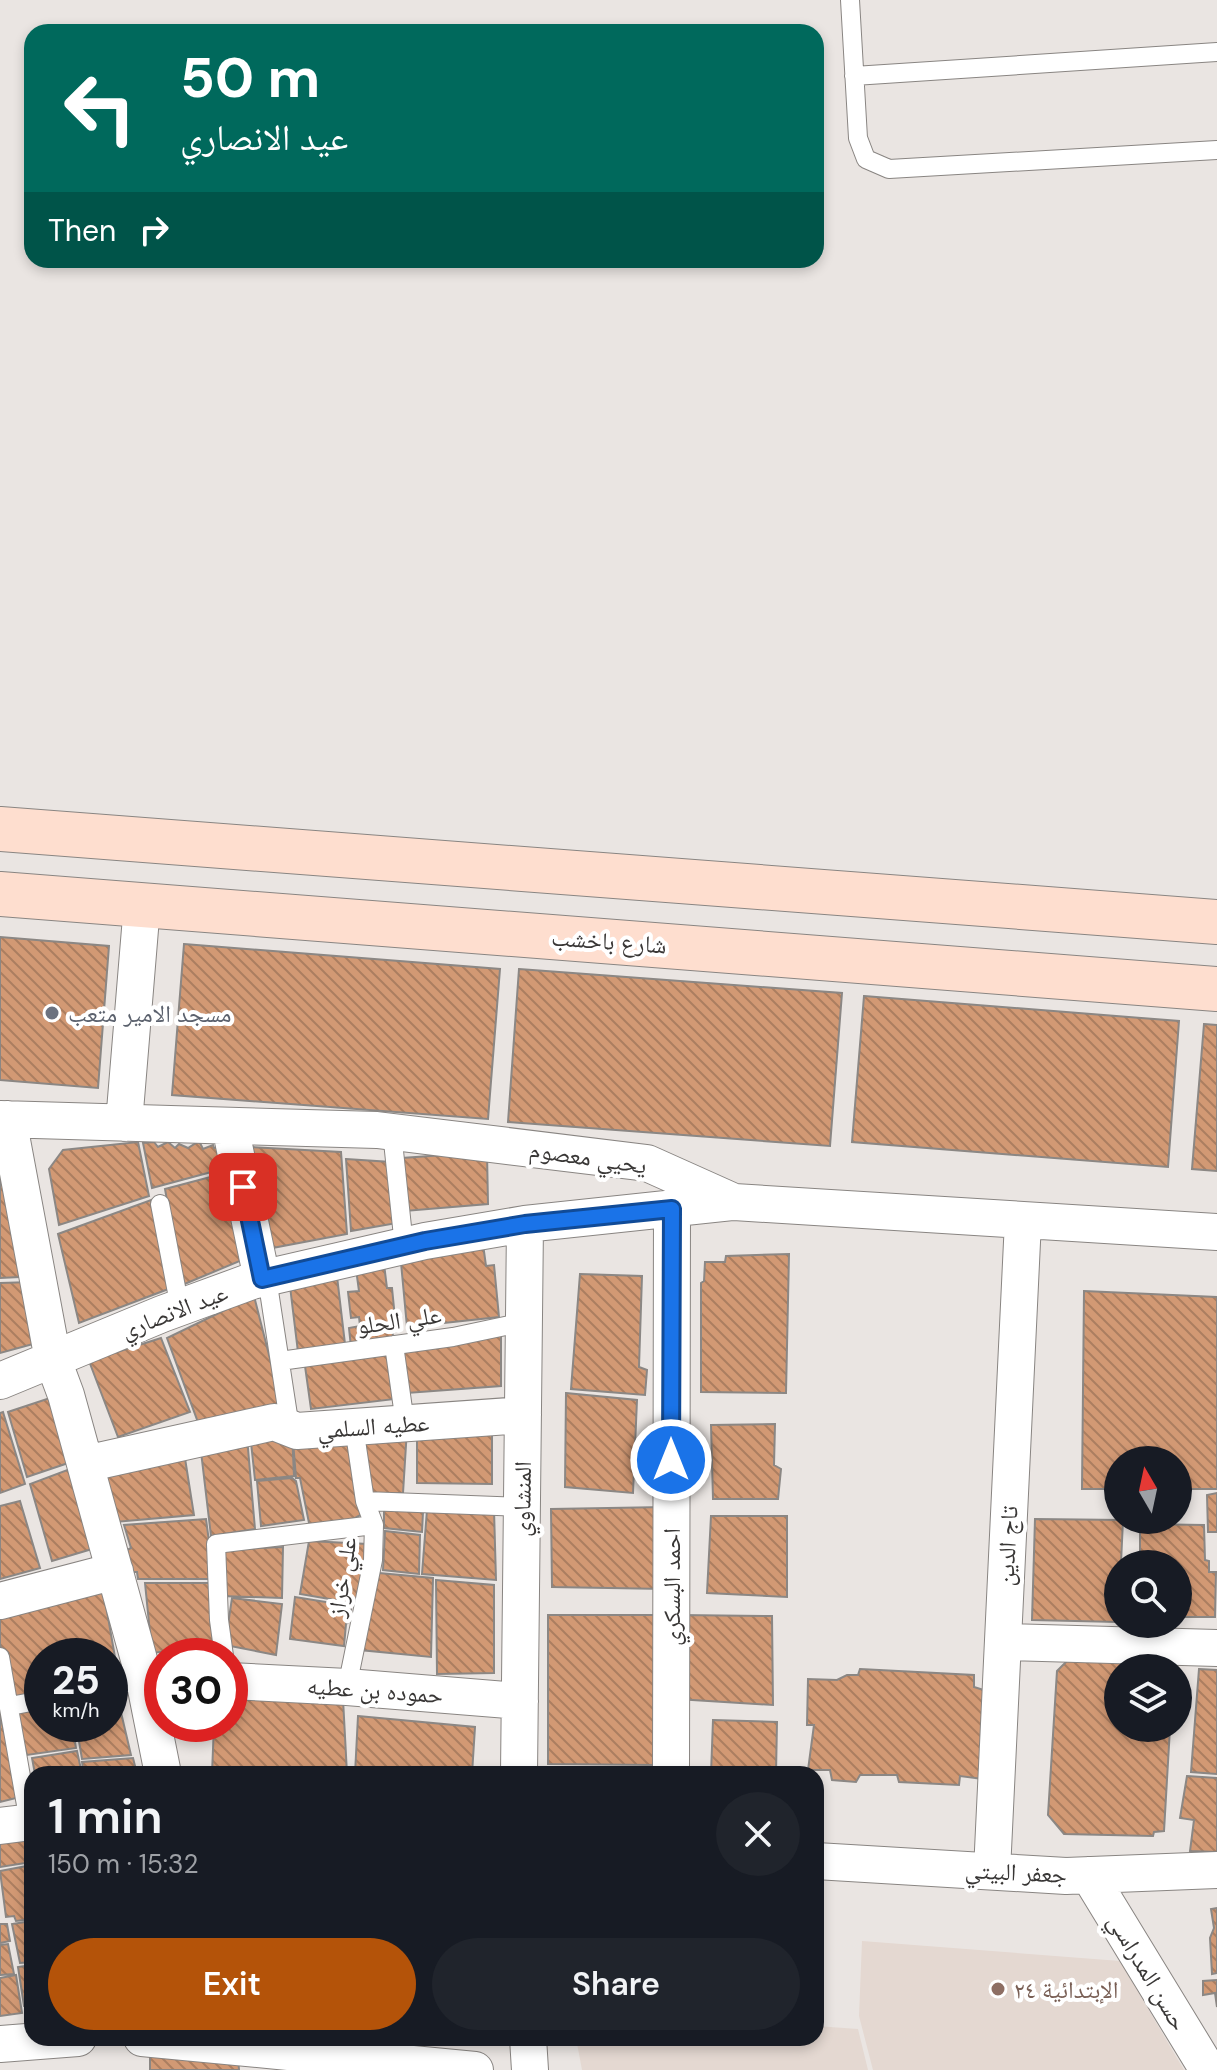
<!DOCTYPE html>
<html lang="en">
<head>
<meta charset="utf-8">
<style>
	:root { --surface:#171b24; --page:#20242c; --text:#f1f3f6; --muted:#9ea1a6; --accent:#b45309 }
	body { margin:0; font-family:"DM Sans","Noto Naskh Arabic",sans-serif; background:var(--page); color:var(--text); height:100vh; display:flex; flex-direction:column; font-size:30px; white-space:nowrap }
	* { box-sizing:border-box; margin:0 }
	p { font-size:26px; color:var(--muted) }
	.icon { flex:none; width:44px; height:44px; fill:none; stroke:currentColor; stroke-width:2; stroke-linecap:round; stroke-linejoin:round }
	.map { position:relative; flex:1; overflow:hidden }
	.side { position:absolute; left:24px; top:1766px; width:800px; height:280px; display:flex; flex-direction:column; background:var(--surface); border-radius:24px; box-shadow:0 4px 12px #0003 }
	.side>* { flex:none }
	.top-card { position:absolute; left:24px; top:24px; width:800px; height:244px; border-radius:24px; box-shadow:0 4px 12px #0003; background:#00695c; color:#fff; overflow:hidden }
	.needle { width:52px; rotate:351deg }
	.tools { position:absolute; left:1104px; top:1446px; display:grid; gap:16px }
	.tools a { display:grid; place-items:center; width:88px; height:88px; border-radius:50%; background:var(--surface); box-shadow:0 4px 12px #0003; font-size:40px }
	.speed { position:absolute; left:24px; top:1638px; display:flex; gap:16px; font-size:40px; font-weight:700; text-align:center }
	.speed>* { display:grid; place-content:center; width:104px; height:104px; border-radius:50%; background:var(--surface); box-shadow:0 4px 12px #0003; line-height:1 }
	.speed small { font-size:20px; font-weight:400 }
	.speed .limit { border:12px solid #d22; background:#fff; color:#111 }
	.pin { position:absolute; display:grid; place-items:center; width:68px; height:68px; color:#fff; margin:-34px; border-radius:16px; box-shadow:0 4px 12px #0006 }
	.me { position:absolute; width:88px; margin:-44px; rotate:0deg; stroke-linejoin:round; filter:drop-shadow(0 0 6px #0008) }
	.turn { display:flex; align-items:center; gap:28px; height:168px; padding:0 24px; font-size:36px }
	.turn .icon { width:104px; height:104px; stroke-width:2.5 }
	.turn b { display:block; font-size:56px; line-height:68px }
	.then { display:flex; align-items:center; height:76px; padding:0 24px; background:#0003; gap:16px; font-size:30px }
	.round { display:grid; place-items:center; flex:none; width:84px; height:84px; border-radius:42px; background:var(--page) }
	.overview { display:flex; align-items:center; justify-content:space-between; height:136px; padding:0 24px }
	h1 { font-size:48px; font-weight:600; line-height:60px }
	.primary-button { display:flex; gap:16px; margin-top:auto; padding:16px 24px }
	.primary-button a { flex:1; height:92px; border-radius:48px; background:var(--accent); color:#fff; font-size:32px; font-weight:600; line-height:92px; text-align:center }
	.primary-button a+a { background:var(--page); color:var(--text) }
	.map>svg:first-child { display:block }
	.built { fill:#e4d8d1 }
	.building { fill:url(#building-back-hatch); stroke:#8b8784; stroke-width:2 }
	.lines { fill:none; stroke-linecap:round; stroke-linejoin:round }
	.service-casing { stroke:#898582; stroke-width:20 }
	.minor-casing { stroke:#898582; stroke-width:38 }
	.secondary-casing { stroke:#898582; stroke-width:46 }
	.service { stroke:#fff; stroke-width:18 }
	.minor { stroke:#fff; stroke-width:36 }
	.secondary { stroke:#fedecf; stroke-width:44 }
	.route-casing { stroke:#114b97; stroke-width:20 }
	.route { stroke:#1a73e8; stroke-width:14 }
	.worship-dot { fill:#6b7280; stroke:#fff; stroke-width:3 }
	.education-dot { fill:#8d6e63; stroke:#fff; stroke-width:3 }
	.labels { text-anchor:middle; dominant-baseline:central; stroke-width:8; stroke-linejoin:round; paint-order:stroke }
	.street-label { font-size:24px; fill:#393736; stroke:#fff }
	.worship-label { font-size:24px; fill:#5b616d; stroke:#fff; text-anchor:start }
	.education-label { font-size:24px; fill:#785e54; stroke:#fff; text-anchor:start }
</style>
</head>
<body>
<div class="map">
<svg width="1217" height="2070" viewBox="0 0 1217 2070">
	<defs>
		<pattern id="building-back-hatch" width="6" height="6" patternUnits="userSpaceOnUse" patternTransform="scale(2)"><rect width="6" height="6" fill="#d29974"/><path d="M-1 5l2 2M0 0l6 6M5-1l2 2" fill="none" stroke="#ab7e60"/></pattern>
	</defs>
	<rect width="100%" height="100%" fill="#eae5e2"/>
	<path class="built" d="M862,1941l258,20 64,109h-311l-14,-54z
		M816,2026l42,3 10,41h-286l-6,-32h240z"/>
	<path class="building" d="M0,937l109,9 -11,142 -98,-8z
		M184,944l316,25 -12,150 -316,-24z
		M519,969l323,24 -12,153 -322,-24z
		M864,996l315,25 -11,146 -316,-25z
		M1204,1024l13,1v146l-25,-2z
		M199,1141l4,8 10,-4 1,3 12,-1 4,20 -78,21 -9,-45 11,-1 4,5 10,-5 7,6 4,-4 9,4z
		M138,1142l11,54 -90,29 -10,-56 14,-19z
		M250,1147l91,5 6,82 -80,15z
		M487,1152l1,52 -83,7 -3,-53z
		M346,1159l45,3 6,61 -46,8z
		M5,1166l14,111 -19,1v-111z
		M233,1171l14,87 -65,27 -17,-96z
		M151,1200l20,88 -92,35 -21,-89z
		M482,1237l4,29 8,-1 5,52 -92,10 -7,-75z
		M789,1254l-3,139 -85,-1v-109l3,-2 1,-19h20l1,-6z
		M384,1264l3,24h5l3,30 -5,4 4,18 -43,7 -2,-19 11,-2 -1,-9 -8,1 -3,-26 11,-1 -3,-22z
		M336,1268l9,76 -47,8 -9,-74z
		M580,1274l62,2 -3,91 8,3 -2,25 -74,-6z
		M32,1282l12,59 -44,12v-70z
		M1084,1291l133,6v192h-39v-29h-60v29h-36z
		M254,1296l28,110 -83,19 -32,-87z
		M501,1335v51l-94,7 -6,-42z
		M161,1338l29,74 -72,25 -29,-76z
		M387,1353l8,46 -84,10 -6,-43z
		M566,1393l71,7 -4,93 -68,-6z
		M59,1395l18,65 -50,17 -19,-65z
		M3,1412l22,72 -25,9v-80z
		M775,1424l-1,41 7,4 -3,30h-65l-2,-74z
		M417,1428h75v56l-75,-1z
		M407,1429l-4,64 -37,2 -9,-64z
		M292,1432l2,44 -39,4 -5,-47z
		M352,1435l14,77 -20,11 -36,5 -10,-50h-4l-3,-37z
		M247,1437l8,92 -44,7 -11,-93z
		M184,1452l10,63 -79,7 -11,-49z
		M78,1466l24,80 -50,15 -22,-77z
		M292,1478l4,3 8,39 -43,6 -4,-45z
		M1217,1493v39h-9l-1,-37z
		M20,1501l20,67 -40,11v-73z
		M665,1507v82l-113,-2 -1,-78z
		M384,1509l39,3 -1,20 -38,-4z
		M427,1510h67l2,70 -74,-6z
		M711,1516h76v81l-80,-4z
		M206,1519l8,60h-76l-1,-7h-6l-4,-22 4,-2 -7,-23z
		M1035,1519l88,1 -2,43 4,1h-7v58l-86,-2z
		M1140,1524l64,1 1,35 4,1v11h7l-1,45h-37v-53h-38z
		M385,1531l35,4 -1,39 -36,-4z
		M309,1541l58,3 -8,60 -59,-10z
		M283,1547l-1,51 -61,-2 -2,-46z
		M379,1573l54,5 -2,79 -71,-7z
		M436,1580l58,5v88l-57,1z
		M102,1583l17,97 -9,2v-26h-68v40l-28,6 -14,-58v-27z
		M145,1583h66l6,62 -65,8z
		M295,1597l56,9v15l-5,3 -2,22 -54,-7z
		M232,1598l50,6 -6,51 -51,-10z
		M548,1615h108l-1,150 -107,-1z
		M679,1615l93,1 1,89 -96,-6z
		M1075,1653l99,11v4h-56v60h52l-6,103 -10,1 -1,4 -89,-2 -16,-19 9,-144z
		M860,1669l114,6v12l16,5 -7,87 -23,-3 -1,9 -60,-3 -2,-7h-37l-4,7 -24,-2 -2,-10h-22l6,-45h-7l1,-46 29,1 10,-5h11z
		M1199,1669l18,1v104l-26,-2z
		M116,1691l15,64 -49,4 -6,-35h34v-31z
		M230,1698l113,1 4,75h-135l2,-50h16z
		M42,1704v20h30l4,24 -49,7 -12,-45z
		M0,1715l20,82 -20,5z
		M358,1716l117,11 -3,47h-117z
		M713,1720l64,2 -1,52h-65z
		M77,1751l5,23h-47l-3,-16z
		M133,1758l4,16h-53l-2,-12z
		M1187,1776l30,2v74l-27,-1 4,-31 -14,-2z
		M32,1829v33l-32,5v-33z
		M32,1865v54l-16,2 -2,-5 -8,1 -6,-46z
		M1217,1908v65l-5,1 -2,-36 4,-10 -3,-19z
		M32,1921v41l-12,1 -8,-39z
		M0,1924h7l3,17 -10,2z
		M8,1944l6,30 -14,1v-30z
		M32,1965v40l-8,1 -6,-39z
		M16,1975l6,38 -22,3v-38z
		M1217,1980v27l-2,-14 -12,2v-14z
		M150,2056h88l1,14h-89z"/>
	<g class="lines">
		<g class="service-casing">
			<path id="service" d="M850,0l8,138 8,21 23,10 328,-19
				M854,76l363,-24
				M392,1132l12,114
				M160,1204l20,104
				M267,1278l23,150
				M394,1345l11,78
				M280,1361l173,-24 71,-15
				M365,1501l157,6
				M224,1656l-5,-36 -3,-76 158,-19
				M0,1657l29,165
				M110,1686l35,-6
				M347,1687l26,-127 1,-35 -9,-24 -11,-74
				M10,1706l32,-6"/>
		</g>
		<g class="minor-casing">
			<path id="minor" d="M0,1119l377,11 270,33 87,39 483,30
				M8,1119l45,241 13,35 77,279 20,100
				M124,1123l18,-218
				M230,1126l32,153
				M0,1381l162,-67 90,-33 173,-40 100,-17 207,-22
				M85,1464l189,-42 23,9 226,-16
				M0,1601l115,-30
				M1003,1642l214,6
				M230,1681l117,6 173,14
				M519,1774l6,-550
				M671,1774l1,-565
				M0,1826l32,-4
				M816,1861l250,15 151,-6
				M992,1871l31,-650
				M1089,1875l119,195
				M142,2038l333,32
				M528,2038l2,32
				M0,2044l78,-6"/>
		</g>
		<g class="secondary-casing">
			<path id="secondary" d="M0,829l1217,93
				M0,894l1217,95"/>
		</g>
		<use href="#service" class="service"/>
		<use href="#minor" class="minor"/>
		<use href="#secondary" class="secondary"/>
	</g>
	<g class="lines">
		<g class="route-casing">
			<path id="route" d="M243,1187l19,92 163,-38 100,-17 147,-15 -1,251"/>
		</g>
		<use href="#route" class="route"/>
	</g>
	<circle class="worship-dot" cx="52" cy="1013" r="8"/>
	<circle class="education-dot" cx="998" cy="1989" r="8"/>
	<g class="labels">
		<g class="street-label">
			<text transform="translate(609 941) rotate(4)">شارع باخشب</text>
			<text transform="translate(588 1157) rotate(8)">يحيي معصوم</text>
			<text transform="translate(174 1311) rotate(-21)">عيد الانصاري</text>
			<text transform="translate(399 1320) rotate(-8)">علي الحلو</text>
			<text transform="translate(373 1426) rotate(-4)">عطيه السلمي</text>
			<text transform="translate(522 1499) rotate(-89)">المنشاوي</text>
			<text transform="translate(1007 1546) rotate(-87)">تاج الدين</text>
			<text transform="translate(342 1577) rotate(-81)">علي خراز</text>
			<text transform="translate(671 1587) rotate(-90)">احمد البسكري</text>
			<text transform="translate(375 1690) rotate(4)">حموده بن عطيه</text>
			<text transform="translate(1016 1872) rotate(3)">جعفر البيتي</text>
			<text transform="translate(1148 1972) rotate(59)">حسن المدراسي</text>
		</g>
		<g class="worship-label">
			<text x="68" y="1013">مسجد الامير متعب</text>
		</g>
		<g class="education-label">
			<text x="1014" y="1989">الإبتدائية ٢٤</text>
		</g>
	</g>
</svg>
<div class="tools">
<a><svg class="needle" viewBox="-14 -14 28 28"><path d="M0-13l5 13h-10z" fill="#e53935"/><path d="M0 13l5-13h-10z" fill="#9ea1a6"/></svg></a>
<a><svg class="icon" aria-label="search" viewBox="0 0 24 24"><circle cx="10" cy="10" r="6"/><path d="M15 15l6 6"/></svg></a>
<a><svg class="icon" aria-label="layers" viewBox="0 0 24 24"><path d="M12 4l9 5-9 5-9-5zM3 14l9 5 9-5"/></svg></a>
</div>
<div class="speed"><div>25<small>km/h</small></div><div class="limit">30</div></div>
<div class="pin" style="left:243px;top:1187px;background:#d93025"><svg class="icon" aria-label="arrive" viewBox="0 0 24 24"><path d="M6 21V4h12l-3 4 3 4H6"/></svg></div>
<svg class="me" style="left:671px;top:1460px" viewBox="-20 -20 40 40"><circle r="17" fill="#1a73e8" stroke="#fff" stroke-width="3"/><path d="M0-11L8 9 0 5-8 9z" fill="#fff"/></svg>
<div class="top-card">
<div class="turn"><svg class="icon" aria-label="left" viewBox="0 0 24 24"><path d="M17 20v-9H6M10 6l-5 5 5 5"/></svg><div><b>50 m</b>عيد الانصاري</div></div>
<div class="then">Then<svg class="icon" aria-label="right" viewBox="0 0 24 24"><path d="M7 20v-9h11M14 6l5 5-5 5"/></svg></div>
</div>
<section class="side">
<div class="overview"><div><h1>1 min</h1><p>150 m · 15:32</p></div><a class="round"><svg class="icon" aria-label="close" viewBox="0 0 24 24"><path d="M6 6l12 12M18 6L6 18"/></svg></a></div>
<div class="primary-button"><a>Exit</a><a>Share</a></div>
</section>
</div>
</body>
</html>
